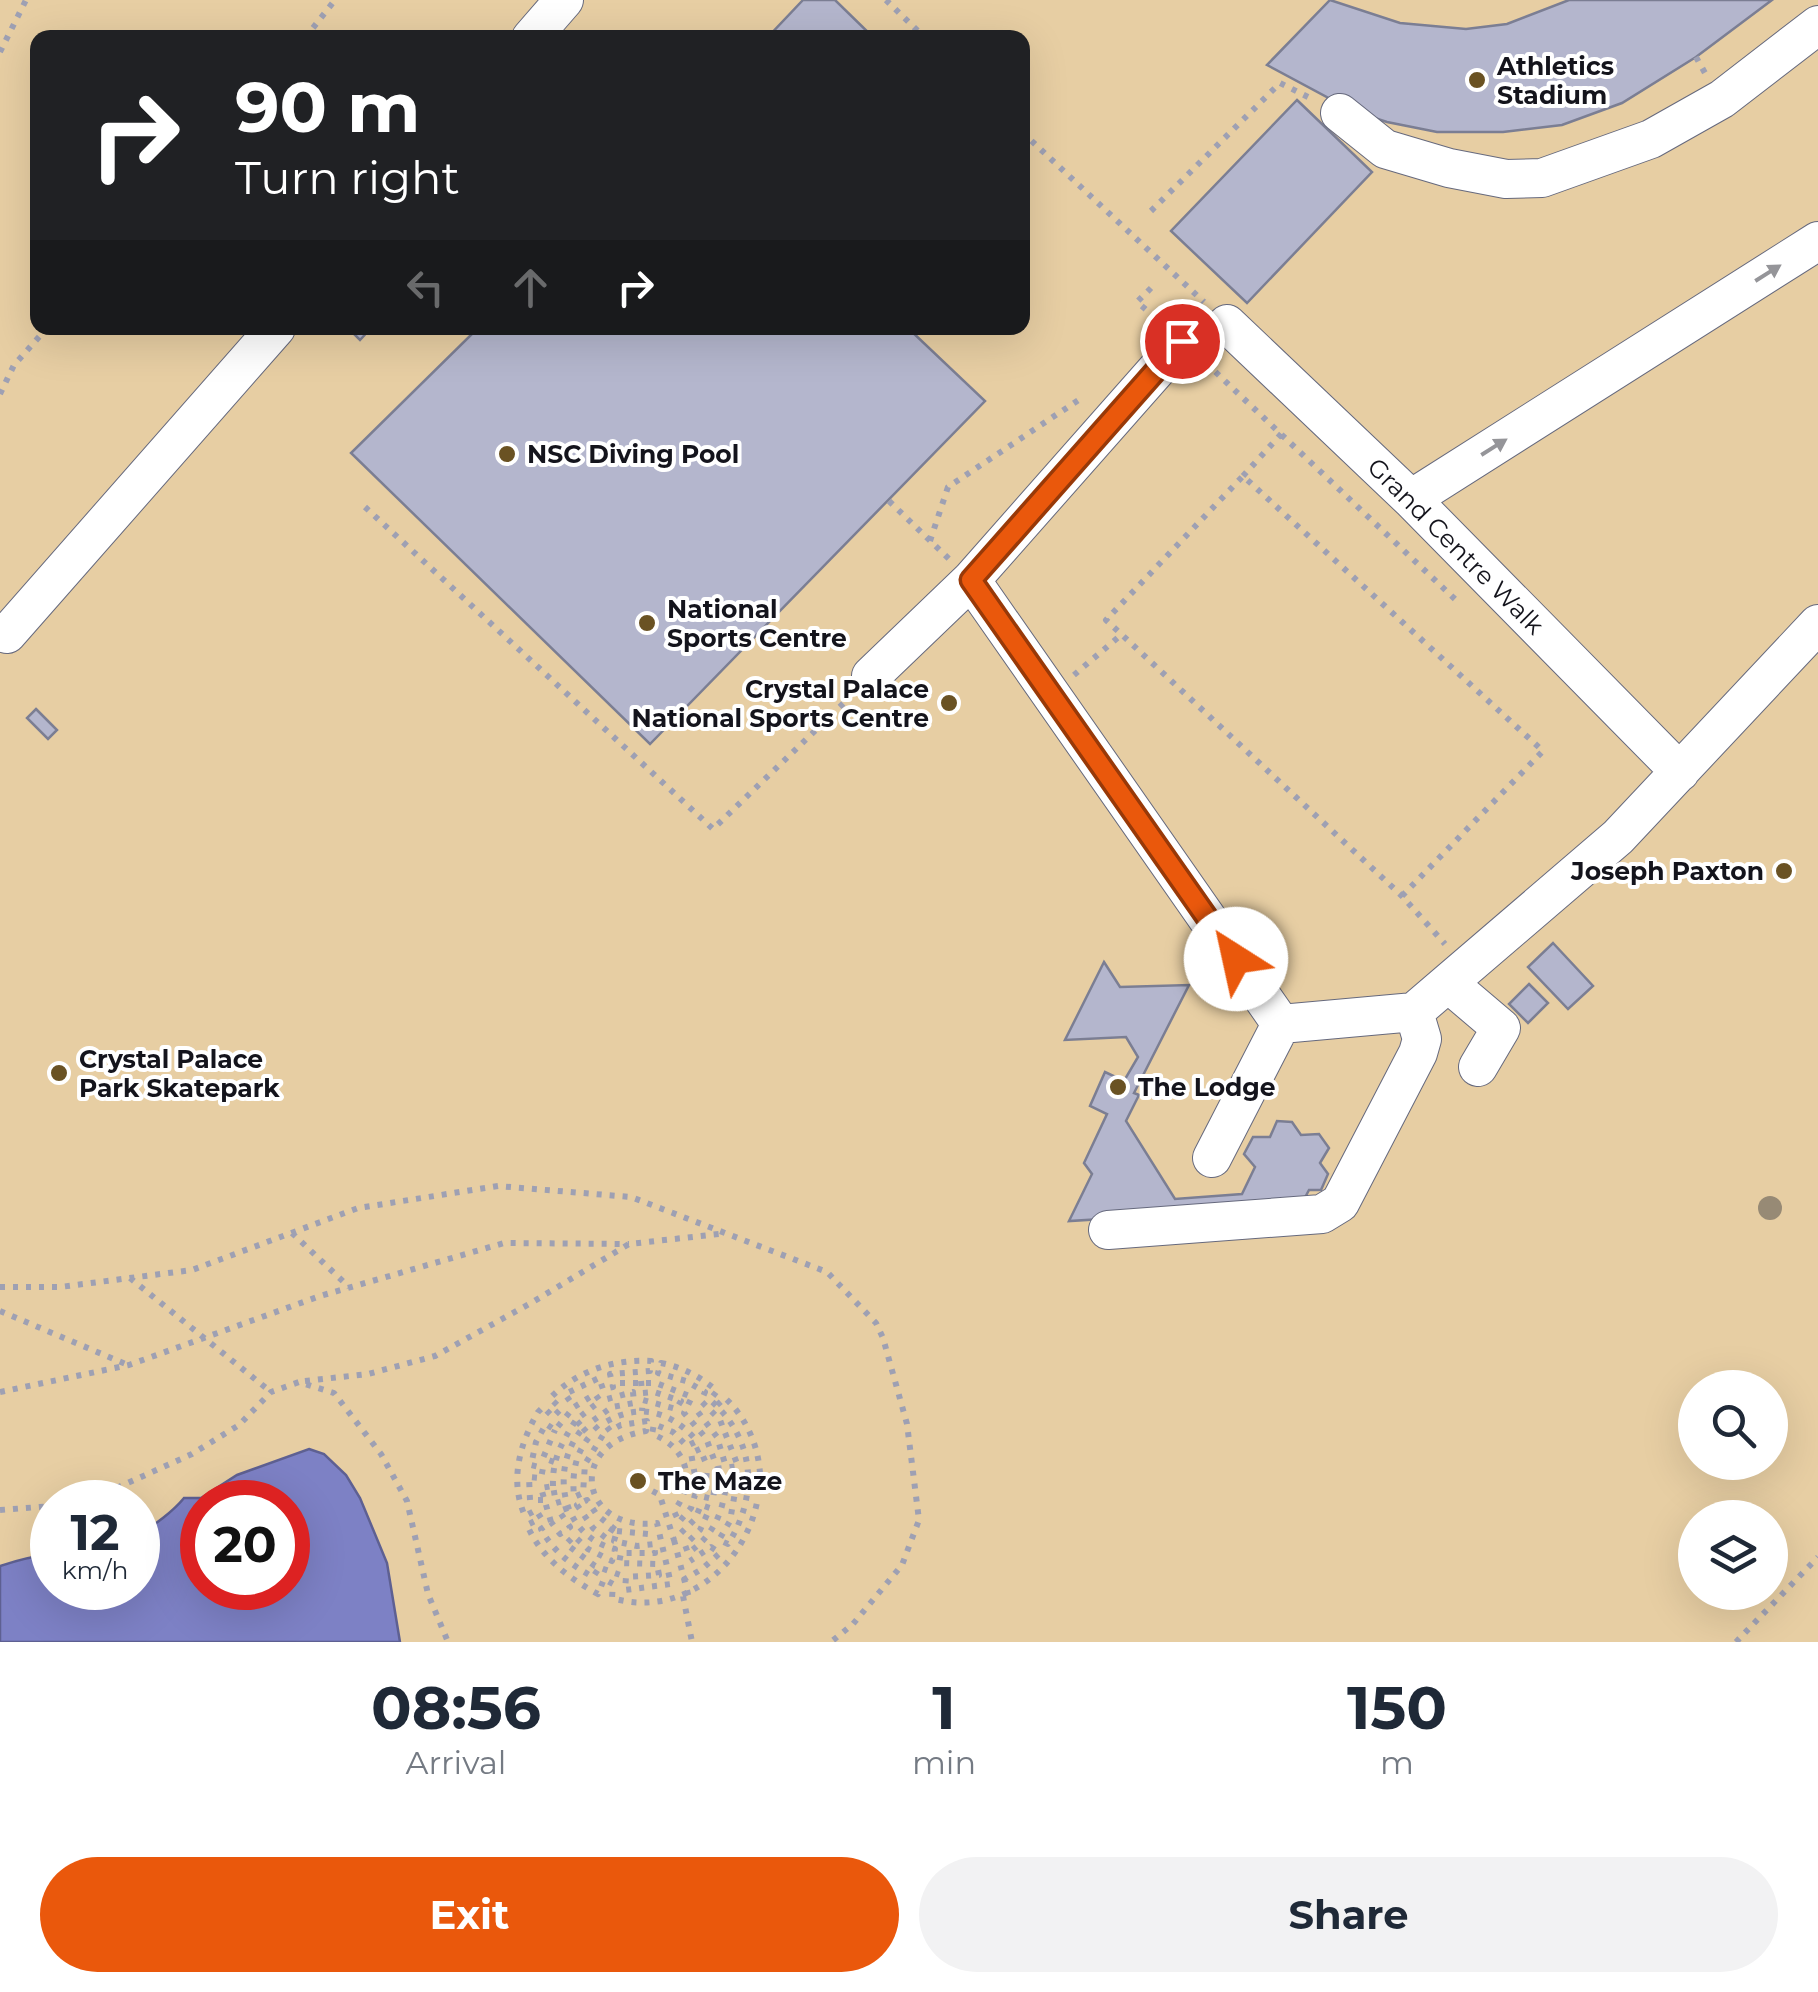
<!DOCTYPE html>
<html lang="en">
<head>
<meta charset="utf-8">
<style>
	:root { --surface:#fff; --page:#f2f2f3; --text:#1f2937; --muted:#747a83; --accent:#ea580c }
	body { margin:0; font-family:Montserrat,sans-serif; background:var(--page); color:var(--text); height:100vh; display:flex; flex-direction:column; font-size:38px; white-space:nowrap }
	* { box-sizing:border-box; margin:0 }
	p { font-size:32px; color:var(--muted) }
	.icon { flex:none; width:55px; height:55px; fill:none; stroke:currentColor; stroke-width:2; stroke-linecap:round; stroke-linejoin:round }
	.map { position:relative; height:1642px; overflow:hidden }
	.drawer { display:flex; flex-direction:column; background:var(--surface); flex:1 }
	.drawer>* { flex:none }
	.top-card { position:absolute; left:30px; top:30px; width:1000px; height:305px; border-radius:20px; box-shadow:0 10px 40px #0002; background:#202124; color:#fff; overflow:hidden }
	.buttons { position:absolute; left:1678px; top:1370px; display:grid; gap:20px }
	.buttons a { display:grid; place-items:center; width:110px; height:110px; border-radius:50%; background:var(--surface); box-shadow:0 10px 40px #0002; font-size:50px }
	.speed { position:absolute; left:30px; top:1480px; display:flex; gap:20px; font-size:50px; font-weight:700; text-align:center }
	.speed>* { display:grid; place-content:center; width:130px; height:130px; border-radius:50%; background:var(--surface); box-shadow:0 10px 40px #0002; line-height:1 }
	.speed small { font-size:25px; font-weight:400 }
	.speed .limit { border:15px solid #d22; background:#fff; color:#111 }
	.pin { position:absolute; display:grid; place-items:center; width:85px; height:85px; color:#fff; margin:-42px; border:5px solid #fff; border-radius:50%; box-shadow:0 2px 10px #0007 }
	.me { position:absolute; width:110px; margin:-55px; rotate:325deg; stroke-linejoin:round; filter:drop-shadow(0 0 8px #0008) }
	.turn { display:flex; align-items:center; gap:35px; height:210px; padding:0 40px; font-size:45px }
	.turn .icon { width:130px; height:130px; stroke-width:2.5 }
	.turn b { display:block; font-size:70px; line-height:85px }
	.lanes { display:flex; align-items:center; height:95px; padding:0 40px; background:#0003; justify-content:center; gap:50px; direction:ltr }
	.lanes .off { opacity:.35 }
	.eta { display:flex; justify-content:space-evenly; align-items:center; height:170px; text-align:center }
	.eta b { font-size:60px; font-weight:700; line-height:70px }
	.button { display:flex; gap:20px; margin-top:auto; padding:20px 40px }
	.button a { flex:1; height:115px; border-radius:60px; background:var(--accent); color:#fff; font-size:40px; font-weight:700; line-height:115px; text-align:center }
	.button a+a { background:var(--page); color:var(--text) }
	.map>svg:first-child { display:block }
	.green { fill:#e7cea3; fill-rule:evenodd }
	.water { fill:#7d81c5; stroke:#5e6092; stroke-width:2.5; fill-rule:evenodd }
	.building { fill:#b4b6cd; stroke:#7b7e93; stroke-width:2.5 }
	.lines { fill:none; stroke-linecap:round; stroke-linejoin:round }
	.minor-casing { stroke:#66697d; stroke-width:40 }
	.path { stroke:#9ea0b3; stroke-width:6; stroke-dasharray:5 8; stroke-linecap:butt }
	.minor { stroke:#fff; stroke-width:38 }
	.tree { fill:#978a75 }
	.oneway { fill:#959599 }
	.route-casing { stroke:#983908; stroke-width:25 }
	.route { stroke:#ea580c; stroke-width:18 }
	.poi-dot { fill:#6a5223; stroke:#fff; stroke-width:4 }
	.labels { text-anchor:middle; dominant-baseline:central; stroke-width:8; stroke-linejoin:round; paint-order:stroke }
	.poi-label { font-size:25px; font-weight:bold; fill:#14141c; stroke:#fff; text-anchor:start }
	.street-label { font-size:25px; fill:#14141c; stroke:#fff }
</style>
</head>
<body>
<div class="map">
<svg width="1818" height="1642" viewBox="0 0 1818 1642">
	<rect width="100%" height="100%" fill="#e0e3fb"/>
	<path class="green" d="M0,0h1818v1642h-1818zM38,38h984v290h-984zM1695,1388h75v74h-75zM52,1502h86v86h-86zM202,1502h86v86h-86zM1695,1518h75v74h-75z"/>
	<path class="water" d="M309,1449l15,5 22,21 14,23 27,65 13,79h-400v-76c18,-6 34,-10 52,-12v34h86v-56c13,-2 38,-24 46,-34h17l36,-23zM202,1502h86v86h-86z"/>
	<path class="building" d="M803,0h32l39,38h-107z
		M1330,0l70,23 66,6 41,-5 62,-24h203l-76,57 -74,46 -60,22 -59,7h-66l-50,-10 -34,-11 -86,-46z
		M1297,100l75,72 -125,131 -76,-72z
		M354,328h17l-11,12 -9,-9z
		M478,328h430l77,73 -335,343 -299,-291z
		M36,709l21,21 -9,9 -21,-21z
		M1553,943l40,43 -25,23 -40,-42z
		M1104,962l16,25 69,-2 -55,108 5,2 -13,26 49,78 67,-5 13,-27 -11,-13 9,-17h17l7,-16 15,1 9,13 18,-1 10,14 -9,15 8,11 -7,16h-12l-9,17 -231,14 23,-47 -8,-11 23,-49 -17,-8 15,-34 19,9 14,-24 -12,-20 -61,3z
		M1529,984l19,19 -20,20 -19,-19z"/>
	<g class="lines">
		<g class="minor-casing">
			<path id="minor" d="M531,38l33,-38
				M1340,113l45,36 64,19 57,11 36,-1 109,-39 71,-40 96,-74
				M1227,324l184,175 269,273
				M1411,499l407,-258
				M971,580l310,444 133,-12 204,-175 200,-213
				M7,634l269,-306
				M871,676l100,-96 211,-239
				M1448,983l53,45 -23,39
				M1212,1158l69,-134
				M1108,1230l214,-16 18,-11 78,-150 4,-14 -8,-27"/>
		</g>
		<path class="path" d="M886,0l39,38
			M305,38l30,-38
			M0,52l26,-52
			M1696,57l9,16
			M1022,132l182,170
			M1151,211l129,-128 32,16
			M1151,288l-14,14 19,16
			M1206,363l252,239
			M0,394l14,-29 33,-37
			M1243,476l39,-43
			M889,501l60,58
			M365,507l348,322 136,-131
			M930,541l18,-54 135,-90
			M1074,675l47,-40
			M1402,896l141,-145 -300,-275 -137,144 296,276 43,48
			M292,1233l57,54
			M130,1278l141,114
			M0,1287h60l132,-17 166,-62 140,-22 133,11 196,75 49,51 7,15 24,86 12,96 -17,45 -49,59 -22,18
			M0,1311l128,54
			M305,1381l63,-7 67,-18 96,-53 98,-59 90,-10
			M641,1381l1,12 12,-1 27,9 -5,8 -33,-9 -1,11
			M620,1383h36l36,14 -8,16 22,25 9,24
			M0,1392l129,-27 191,-69 184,-53 125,1
			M717,1405l8,-7c24,22 37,56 35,89
			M698,1412l19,25 9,30
			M583,1428l7,8c-15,18 -18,37 -16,61l9,-4 2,-29 18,-29 -12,-13 21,-15 22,-4 -1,-11 -33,9
			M705,1461l-5,-12 -9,4 6,34 9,2
			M554,1462l-11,-4 12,-28
			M641,1485l17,9 3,5 13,41 21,-21 6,-14 9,3 -10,22 -15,15 3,8c28,-19 36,-44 39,-77l11,-1 -8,46 -11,19 9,4c31,-49 27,-106 -18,-144l7,-9c-16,-14 -35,-24 -56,-28l-3,10 28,8 19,11 -4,9 19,19 18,46 -21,3 -4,30 -18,-4 -4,13 -12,14 -5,-11c23,-30 13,-64 -22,-77l2,-10 19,8 14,14 10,-5c-26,-30 -58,-39 -93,-18l6,8 11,-6 26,-4 -1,10c-82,13 -65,102 11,92l14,61 -46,6 1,-13 -31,-11 -29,-22 8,-8 14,13 24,12 3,-12c-55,-13 -66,-82 -32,-121l-7,-8 24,-19 -5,-7 -21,13 -9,-13 34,-16 4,11 10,-2 -3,-13 40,-3 1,-10c-38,-2 -74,10 -101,37l11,11 -8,8 -10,-10 -5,5c-18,31 -29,69 -13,104l11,-6 5,8 -14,7c14,32 41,53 71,69l6,-15 9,5 -1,14c70,21 135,-33 146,-101
			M553,1486c-1,-27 9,-44 23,-66
			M705,1491l2,-21
			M543,1500h-13l-1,-23 12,1 2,-10 -12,-3 5,-23 10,-18 9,6 19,-23
			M67,1502l34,-7 91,-41 47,-29 32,-33 28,-10 35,11 47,61 26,47 21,93 20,48
			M568,1508l-9,3 11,16 -10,7 -9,-12 -10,7c12,22 30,36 52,48l6,-9
			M0,1510l52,-4
			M551,1522l-10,-34 12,-2 3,17 10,-3
			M613,1528l-7,10 -13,-10 -16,-23 10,-5 10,15 20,16 -3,10 23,5 17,-2 1,9h-34l-2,10 38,1 2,11 -33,2
			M617,1531l32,3
			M674,1540l16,62
			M683,1580l19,-11 18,-16 -9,-6 -21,14
			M683,1596l9,46
			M1736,1642l82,-85"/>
		<use href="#minor" class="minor"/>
	</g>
	<circle class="tree" cx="1770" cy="1208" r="12"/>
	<defs><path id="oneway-solid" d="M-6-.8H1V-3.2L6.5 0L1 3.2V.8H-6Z" transform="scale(2.5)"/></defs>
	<g class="oneway">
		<use href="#oneway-solid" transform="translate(1768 273) rotate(-32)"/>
		<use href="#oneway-solid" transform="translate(1494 447) rotate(-32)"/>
	</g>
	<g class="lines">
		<g class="route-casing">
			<path id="route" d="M1182,341l-211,239 265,379"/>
		</g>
		<use href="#route" class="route"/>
	</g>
	<g class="poi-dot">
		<circle cx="1477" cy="80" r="10"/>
		<circle cx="507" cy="454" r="10"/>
		<circle cx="647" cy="623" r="10"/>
		<circle cx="949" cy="703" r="10"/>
		<circle cx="1784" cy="871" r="10"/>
		<circle cx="59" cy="1073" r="10"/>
		<circle cx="1118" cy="1087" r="10"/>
		<circle cx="638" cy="1481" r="10"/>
	</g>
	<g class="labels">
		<g class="poi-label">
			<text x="1497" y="66">Athletics<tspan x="1497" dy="29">Stadium</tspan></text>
			<text x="527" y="454">NSC Diving Pool</text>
			<text x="667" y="609">National<tspan x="667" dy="29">Sports Centre</tspan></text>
			<text x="929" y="689" text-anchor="end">Crystal Palace<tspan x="929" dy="29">National Sports Centre</tspan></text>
			<text x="1764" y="871" text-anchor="end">Joseph Paxton</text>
			<text x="79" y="1059">Crystal Palace<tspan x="79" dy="29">Park Skatepark</tspan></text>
			<text x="1138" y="1087">The Lodge</text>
			<text x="658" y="1481">The Maze</text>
		</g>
		<g class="street-label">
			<text transform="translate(1456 546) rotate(45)">Grand Centre Walk</text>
		</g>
	</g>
</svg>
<div class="buttons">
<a><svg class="icon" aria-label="search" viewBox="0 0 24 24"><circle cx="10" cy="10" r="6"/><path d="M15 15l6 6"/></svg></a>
<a><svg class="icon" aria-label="layers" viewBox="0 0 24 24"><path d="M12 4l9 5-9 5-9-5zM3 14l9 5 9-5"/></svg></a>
</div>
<div class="speed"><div>12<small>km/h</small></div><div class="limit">20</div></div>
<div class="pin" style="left:1182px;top:341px;background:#d93025"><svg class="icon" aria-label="arrive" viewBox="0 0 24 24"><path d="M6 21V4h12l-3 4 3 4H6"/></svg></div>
<svg class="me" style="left:1236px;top:959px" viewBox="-20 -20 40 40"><circle r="19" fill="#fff"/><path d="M0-13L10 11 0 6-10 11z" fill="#ea580c"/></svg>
<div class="top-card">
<div class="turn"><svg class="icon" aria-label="right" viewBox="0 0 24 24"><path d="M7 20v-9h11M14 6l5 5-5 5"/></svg><div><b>90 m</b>Turn right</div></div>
<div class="lanes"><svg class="icon off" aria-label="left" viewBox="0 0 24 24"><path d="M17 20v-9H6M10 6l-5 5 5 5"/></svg><svg class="icon off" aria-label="ahead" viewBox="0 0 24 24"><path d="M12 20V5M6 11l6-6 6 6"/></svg><svg class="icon" aria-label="right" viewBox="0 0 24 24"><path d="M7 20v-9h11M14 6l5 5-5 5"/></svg></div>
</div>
</div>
<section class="drawer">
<div class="eta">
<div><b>08:56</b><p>Arrival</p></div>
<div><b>1</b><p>min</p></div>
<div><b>150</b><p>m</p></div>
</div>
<div class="button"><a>Exit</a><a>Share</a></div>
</section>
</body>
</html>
